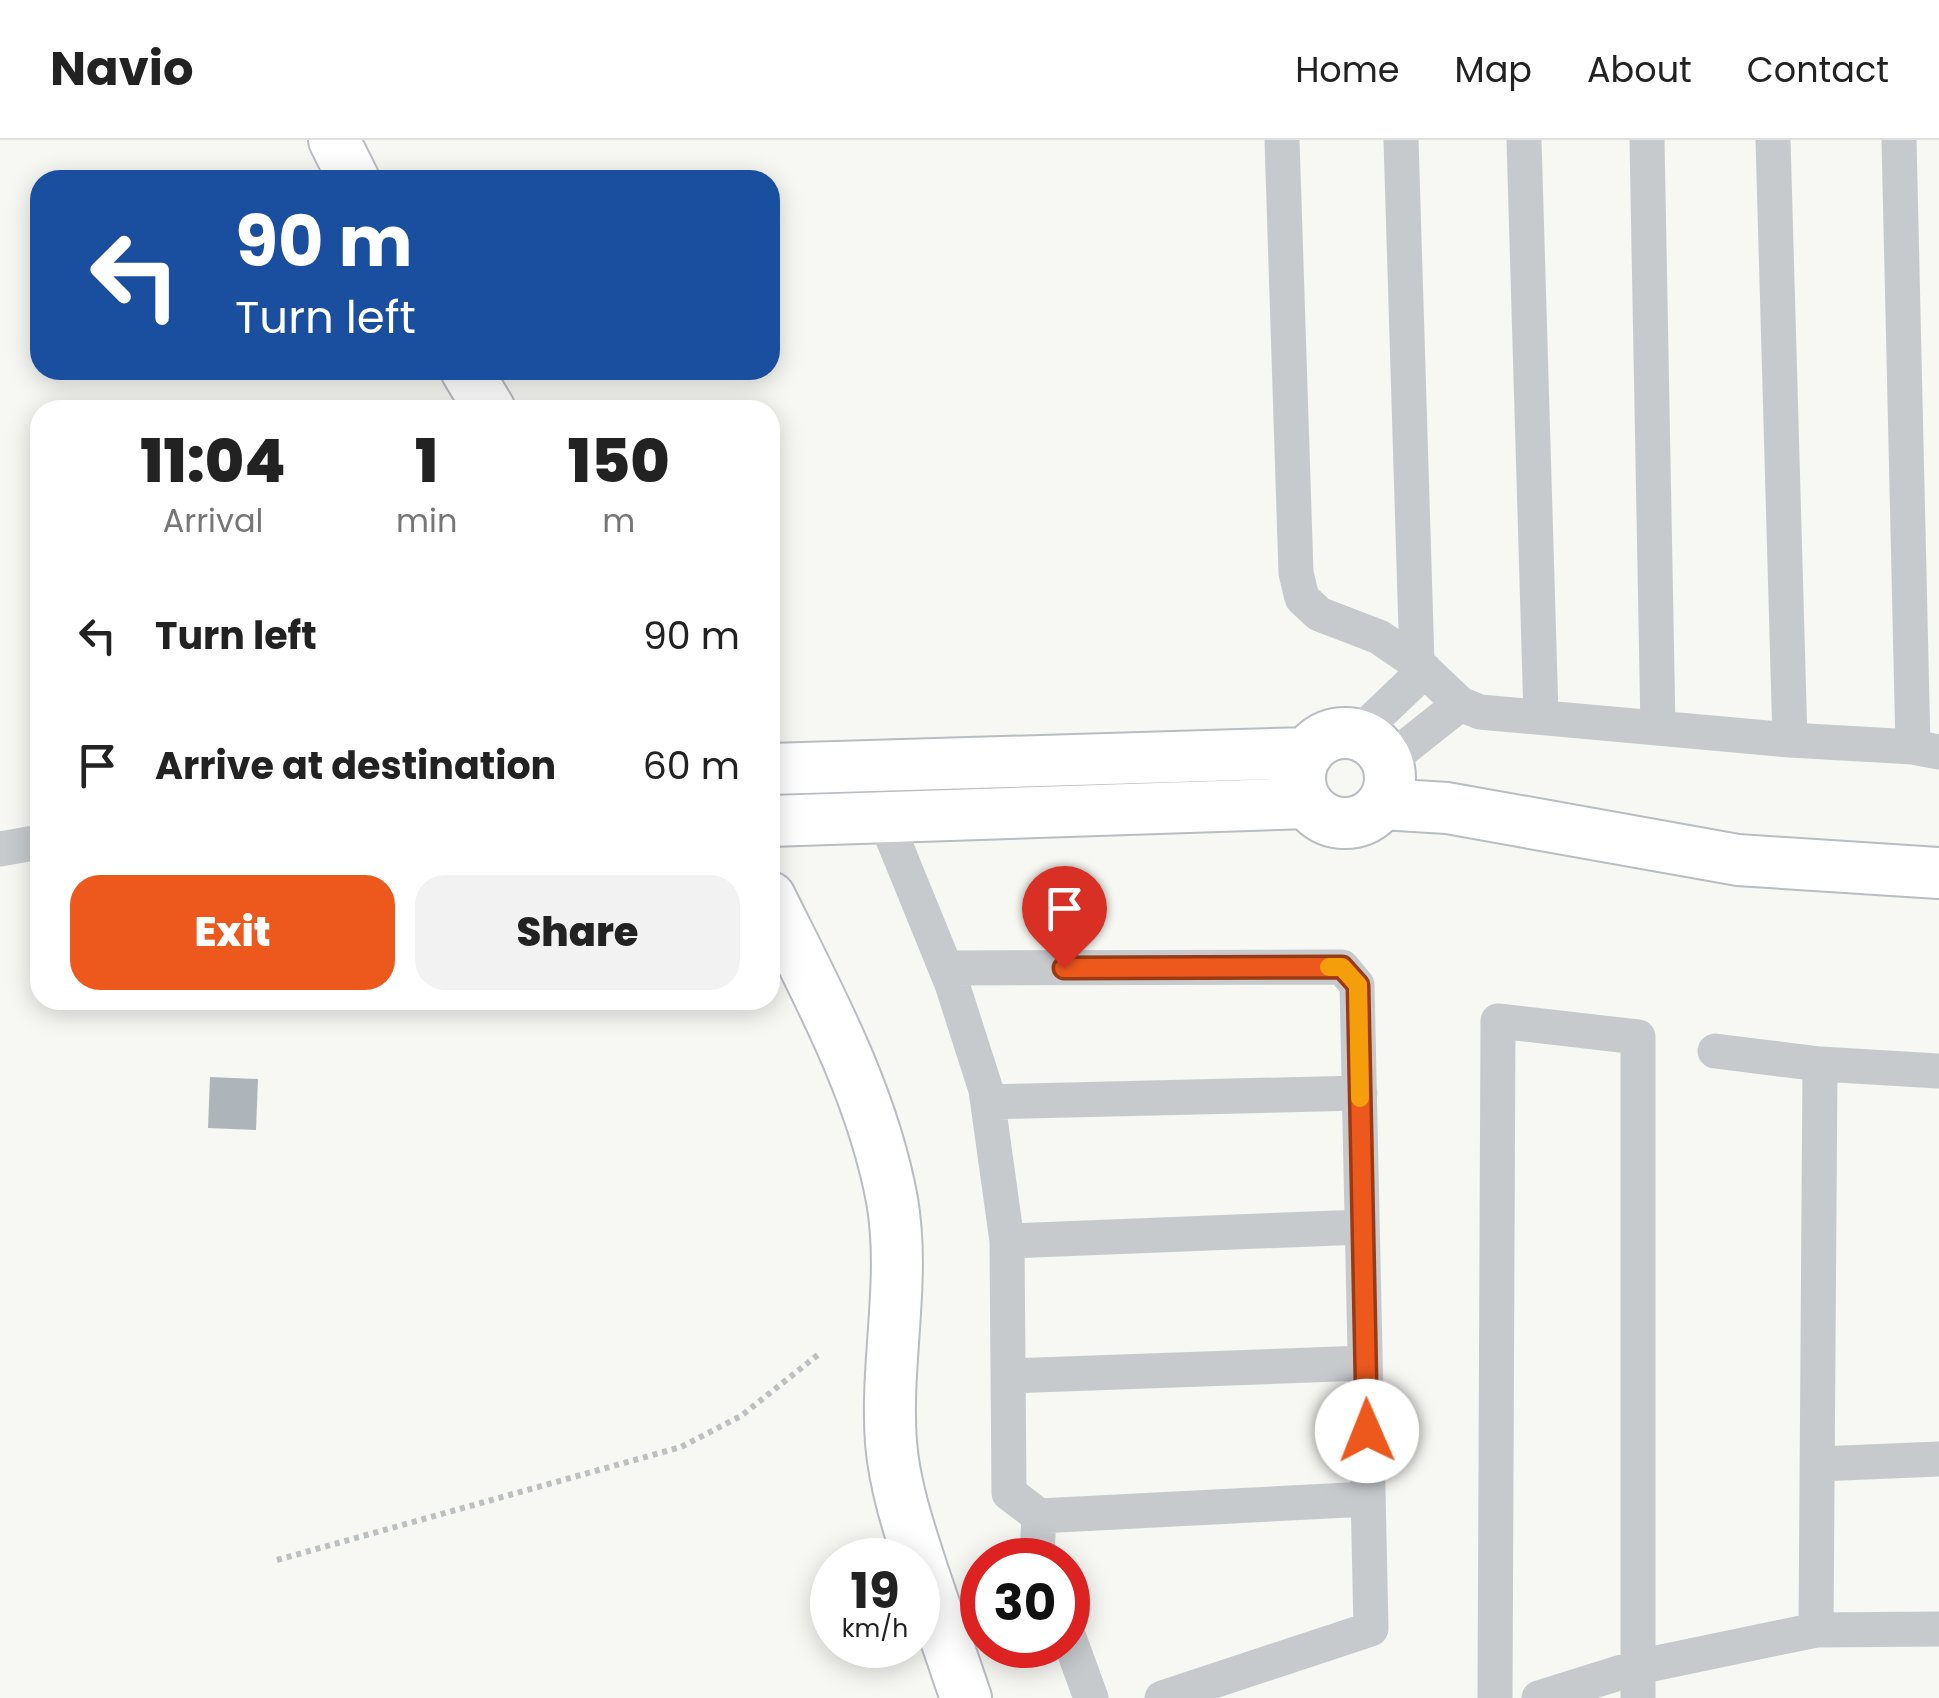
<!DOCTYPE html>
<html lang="en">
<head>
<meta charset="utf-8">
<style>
	:root { --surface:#fff; --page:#f2f2f2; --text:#222; --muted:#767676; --line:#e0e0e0; --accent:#ed591d }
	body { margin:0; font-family:Poppins,sans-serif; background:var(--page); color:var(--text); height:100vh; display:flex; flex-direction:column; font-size:38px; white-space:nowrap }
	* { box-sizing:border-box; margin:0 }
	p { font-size:32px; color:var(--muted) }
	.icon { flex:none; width:55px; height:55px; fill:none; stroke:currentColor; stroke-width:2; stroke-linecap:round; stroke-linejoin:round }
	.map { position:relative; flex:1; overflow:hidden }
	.panel { position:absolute; left:30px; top:260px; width:750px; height:610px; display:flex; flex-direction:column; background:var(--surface); border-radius:30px; box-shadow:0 5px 25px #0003 }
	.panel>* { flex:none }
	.hud { position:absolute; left:30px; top:30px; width:750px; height:210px; border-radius:30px; box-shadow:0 5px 25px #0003; background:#1a4fa0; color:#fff; overflow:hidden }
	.speed { position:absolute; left:810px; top:1398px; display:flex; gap:20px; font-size:50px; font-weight:700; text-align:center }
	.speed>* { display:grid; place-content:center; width:130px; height:130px; border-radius:50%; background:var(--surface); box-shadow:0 5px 25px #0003; line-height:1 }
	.speed small { font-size:25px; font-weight:400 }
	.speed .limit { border:15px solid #d22; background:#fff; color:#111 }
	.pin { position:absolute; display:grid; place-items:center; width:85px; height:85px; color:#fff; margin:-102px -42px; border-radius:50% 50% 50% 0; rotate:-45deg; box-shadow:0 0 10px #0007 }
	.pin .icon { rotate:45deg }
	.me { position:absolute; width:110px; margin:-55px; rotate:359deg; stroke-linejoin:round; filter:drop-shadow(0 0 8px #0008) }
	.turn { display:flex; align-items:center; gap:35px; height:210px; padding:0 40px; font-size:45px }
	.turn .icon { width:130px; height:130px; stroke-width:2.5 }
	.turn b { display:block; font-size:70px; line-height:85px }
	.eta { display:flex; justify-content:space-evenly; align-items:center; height:170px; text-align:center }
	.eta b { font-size:60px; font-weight:800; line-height:70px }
	.action { display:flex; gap:20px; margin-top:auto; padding:20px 40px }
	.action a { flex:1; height:115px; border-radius:30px; background:var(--accent); color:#fff; font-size:40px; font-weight:800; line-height:115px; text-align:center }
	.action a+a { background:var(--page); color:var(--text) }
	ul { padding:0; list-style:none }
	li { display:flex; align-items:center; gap:30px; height:130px; padding:0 40px }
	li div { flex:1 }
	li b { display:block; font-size:38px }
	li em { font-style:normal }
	header { display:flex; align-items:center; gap:60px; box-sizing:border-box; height:140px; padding:0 50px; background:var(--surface); border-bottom:2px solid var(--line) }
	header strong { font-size:48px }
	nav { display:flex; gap:55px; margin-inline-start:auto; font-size:35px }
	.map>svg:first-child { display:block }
	.building { fill:#adb5bb }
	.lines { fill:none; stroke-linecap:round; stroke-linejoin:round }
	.secondary-casing { stroke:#b8bdc2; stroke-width:54 }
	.path { stroke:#bdc0c2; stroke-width:6; stroke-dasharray:5 5; stroke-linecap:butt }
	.street { stroke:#c6cacd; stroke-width:35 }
	.secondary { stroke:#fff; stroke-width:50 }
	.route-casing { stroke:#9a3a13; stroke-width:25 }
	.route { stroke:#ed591d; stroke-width:18 }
	.slow { stroke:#f59e0b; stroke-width:18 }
</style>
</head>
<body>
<header>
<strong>Navio</strong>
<nav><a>Home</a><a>Map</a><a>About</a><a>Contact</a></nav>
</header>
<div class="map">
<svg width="1939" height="1558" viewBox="0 0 1939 1558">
	<rect width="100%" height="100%" fill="#f7f7f3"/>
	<path class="building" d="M210,937l48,2 -2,51 -48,-2z"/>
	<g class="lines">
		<g class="secondary-casing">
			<path id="secondary" d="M334,0l20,40
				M466,230l24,40
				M1300 638a45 45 0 1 1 90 0a45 45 0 1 1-90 0Z
				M770,629l538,-16
				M1382,664l65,4 291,52 201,13
				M770,681l537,-18
				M770,757c48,97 102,195 122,303 14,80 -7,162 -1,243 4,46 19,89 33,132 14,41 28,82 42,123"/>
		</g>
		<path class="path" d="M277,1420l404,-113 60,-31 78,-62"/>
		<path class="street" d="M1282,0l14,433 6,25 17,16 60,23 38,26 43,41 20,8 310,28 123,7 26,5
			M1401,0l16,523
			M1524,0l17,576
			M1647,0l11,588
			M1773,0l17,600
			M1899,0l14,607
			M1357,595l68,-65
			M1387,622l73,-58
			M884,677l68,167 34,106 21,151 2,252 30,23 -2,38 2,6
			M0,709l40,-7
			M946,828l396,-1 15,18 14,644 -209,69
			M1715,911l105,13 119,7
			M988,962l372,-9
			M1007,1101l355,-14
			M1009,1236l356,-13
			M1818,1324l121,-5
			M1039,1376l329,-17
			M1816,1490l4,-566
			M1068,1495l23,63
			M1495,1558l3,-677 140,16v661
			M1539,1558l99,-31 178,-37 123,-1"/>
		<use href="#secondary" class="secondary"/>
	</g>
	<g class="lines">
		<g class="route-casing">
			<path id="route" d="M1064,828l278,-1 16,18 9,446"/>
		</g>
		<use href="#route" class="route"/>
		<path class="slow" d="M1329,827h13l16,18 2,113"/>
	</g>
</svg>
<div class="speed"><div>19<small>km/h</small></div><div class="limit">30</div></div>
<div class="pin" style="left:1064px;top:828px;background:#d93025"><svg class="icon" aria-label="arrive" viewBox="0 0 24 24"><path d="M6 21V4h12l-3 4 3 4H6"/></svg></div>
<svg class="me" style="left:1367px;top:1291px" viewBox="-20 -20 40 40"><circle r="19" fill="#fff"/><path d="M0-13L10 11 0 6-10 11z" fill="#ed591d"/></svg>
<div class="hud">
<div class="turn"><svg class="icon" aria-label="left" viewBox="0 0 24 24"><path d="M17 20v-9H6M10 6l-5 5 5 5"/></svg><div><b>90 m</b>Turn left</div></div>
</div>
<section class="panel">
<div class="eta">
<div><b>11:04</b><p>Arrival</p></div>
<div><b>1</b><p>min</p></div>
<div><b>150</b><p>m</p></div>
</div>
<ul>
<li><svg class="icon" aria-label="left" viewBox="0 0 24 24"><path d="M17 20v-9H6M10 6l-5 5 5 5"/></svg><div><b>Turn left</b></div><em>90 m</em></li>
<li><svg class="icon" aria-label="arrive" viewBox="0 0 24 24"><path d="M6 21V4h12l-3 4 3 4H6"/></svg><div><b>Arrive at destination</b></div><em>60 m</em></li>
</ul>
<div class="action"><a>Exit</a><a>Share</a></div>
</section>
</div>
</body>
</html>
